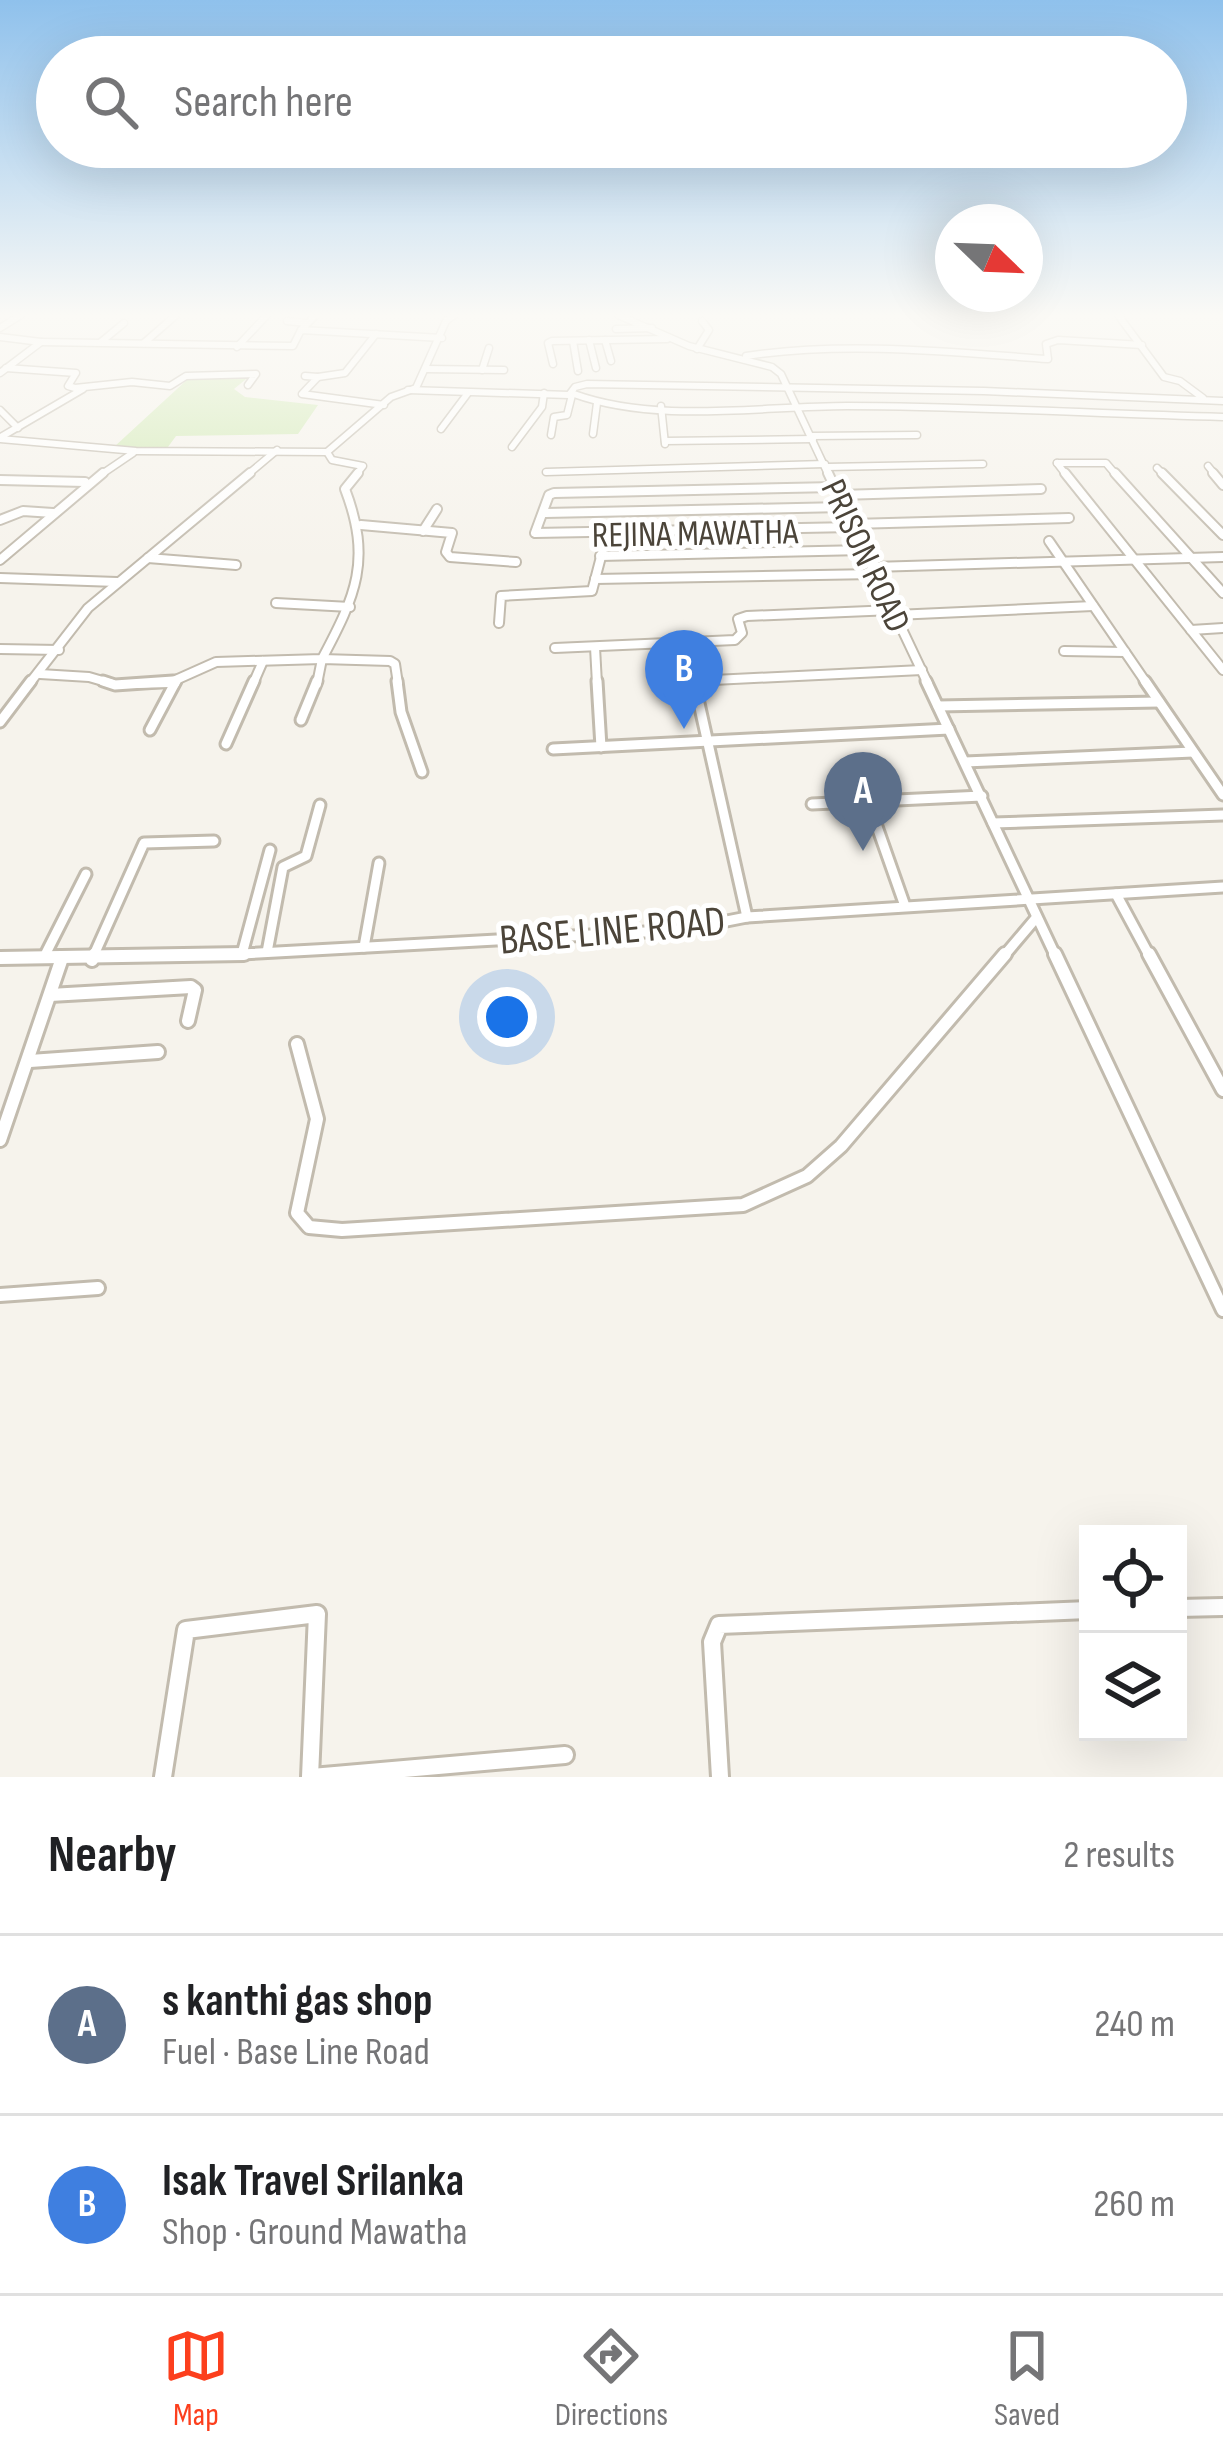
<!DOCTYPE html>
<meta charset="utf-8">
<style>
:root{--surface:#fff;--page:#f2f2f2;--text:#202124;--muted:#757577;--line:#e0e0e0;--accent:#fc3f1d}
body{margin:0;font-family:"Sofia Sans Condensed",sans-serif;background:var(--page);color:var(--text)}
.controls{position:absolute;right:36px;bottom:36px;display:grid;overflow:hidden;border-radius:0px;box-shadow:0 12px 48px #0002}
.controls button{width:108px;height:108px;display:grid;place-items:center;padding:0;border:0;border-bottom:3px solid var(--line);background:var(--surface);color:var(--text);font:60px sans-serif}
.compass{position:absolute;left:935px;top:204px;width:108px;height:108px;border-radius:50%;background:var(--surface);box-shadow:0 12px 48px #0002;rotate:113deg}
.you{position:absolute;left:507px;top:1017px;width:42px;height:42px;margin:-30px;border:9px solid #fff;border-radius:50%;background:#1a73e8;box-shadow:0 0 0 18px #1a73e833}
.badge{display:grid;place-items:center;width:78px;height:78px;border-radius:50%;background:var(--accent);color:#fff;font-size:39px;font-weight:700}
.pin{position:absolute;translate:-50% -99px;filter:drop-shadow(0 3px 6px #0008)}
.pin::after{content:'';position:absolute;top:63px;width:42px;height:36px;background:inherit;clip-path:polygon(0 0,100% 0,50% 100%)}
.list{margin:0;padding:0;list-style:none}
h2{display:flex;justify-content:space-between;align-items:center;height:156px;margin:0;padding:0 48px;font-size:51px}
h2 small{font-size:39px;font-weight:400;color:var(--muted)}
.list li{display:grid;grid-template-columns:78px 1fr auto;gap:36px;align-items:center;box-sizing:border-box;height:180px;padding:0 48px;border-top:3px solid var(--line)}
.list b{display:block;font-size:45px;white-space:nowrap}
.list p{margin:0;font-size:39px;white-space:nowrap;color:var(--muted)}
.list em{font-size:39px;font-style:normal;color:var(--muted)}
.icon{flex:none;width:66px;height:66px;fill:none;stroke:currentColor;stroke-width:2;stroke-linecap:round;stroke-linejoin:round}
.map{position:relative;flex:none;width:1223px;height:1777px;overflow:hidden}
.search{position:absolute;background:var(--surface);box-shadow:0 12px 48px #0002;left:36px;right:36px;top:36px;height:132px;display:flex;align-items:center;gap:30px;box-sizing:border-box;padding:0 42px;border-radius:66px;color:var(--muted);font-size:45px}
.sheet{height:516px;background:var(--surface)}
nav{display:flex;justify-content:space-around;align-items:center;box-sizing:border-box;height:168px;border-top:3px solid var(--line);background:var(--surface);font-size:33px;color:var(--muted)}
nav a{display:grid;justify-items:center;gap:6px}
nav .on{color:var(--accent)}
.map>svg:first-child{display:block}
.green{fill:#d2eab5}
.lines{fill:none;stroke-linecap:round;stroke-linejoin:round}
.minor-far4-casing{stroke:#c2bbae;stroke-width:9}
.minor-far3-casing{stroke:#c2bbae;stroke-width:12}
.minor-far2-casing{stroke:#c2bbae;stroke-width:15}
.minor-far1-casing{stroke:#c2bbae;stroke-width:18}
.minor-casing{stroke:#c2bbae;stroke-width:22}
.minor-far4{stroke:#fff;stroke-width:6}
.minor-far3{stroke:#fff;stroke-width:8}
.minor-far2{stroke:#fff;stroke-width:9}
.minor-far1{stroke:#fff;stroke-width:12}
.minor{stroke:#fff;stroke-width:16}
.labels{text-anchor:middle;stroke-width:10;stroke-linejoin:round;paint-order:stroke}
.far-street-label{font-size:36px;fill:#4b4439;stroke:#fff}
.street-label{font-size:42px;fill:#4b4439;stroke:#fff}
</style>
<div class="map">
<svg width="1223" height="1777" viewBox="0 0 1223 1777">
<rect width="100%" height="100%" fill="#f6f3ec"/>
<path class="green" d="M251 375 234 389 245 397 318 405 298 434 176 436 168 447H114L190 377Z"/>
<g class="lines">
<defs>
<g id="minor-far4">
<path d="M618 315 689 346 772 367 781 374 829 476"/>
<path d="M1118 315 1164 377 1180 381 1203 398"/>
<path d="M287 321 307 323"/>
<path d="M0 328 21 315"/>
<path d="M616 329 652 328"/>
<path d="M301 330 316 315"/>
<path d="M0 337 41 342 0 373"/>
<path d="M589 340 596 368"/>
<path d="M605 340 611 361"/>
<path d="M573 341 578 371"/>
<path d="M41 342 293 346 301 330 442 338"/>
<path d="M101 342 124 323"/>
<path d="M144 343 176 315"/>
<path d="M237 347 267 315"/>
<path d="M697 349 709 330 702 321"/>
<path d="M746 356C845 341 949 352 1048 359L1046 344 1058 340 1142 345"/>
<path d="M553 364 548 343 552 341 667 339"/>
<path d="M6 368 76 373 68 386 75 388 132 382 170 386 186 376 256 374 248 385"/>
<path d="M426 369 504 370"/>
<path d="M482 370 489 348"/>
<path d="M305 376 318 377 302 394 384 405"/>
<path d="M318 377 345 373 376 334"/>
<path d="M408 390 569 395 575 387 587 384 984 391 1223 401"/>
<path d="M574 394C657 424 760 406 847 406 973 406 1098 414 1223 417"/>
<path d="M661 406 665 444"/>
<path d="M0 410 18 428"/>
<path d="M441 429 468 393"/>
<path d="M593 434 597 403"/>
<path d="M551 435 554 417 567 415 572 395"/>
<path d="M811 436 917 435"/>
<path d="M1 437 83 389"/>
<path d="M0 439 136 451 327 452 391 397 416 388 446 321 454 315"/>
<path d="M665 441 813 439"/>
<path d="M512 447 542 407 544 393"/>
<path d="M327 452 332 460 363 466 355 476"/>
<path d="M1057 463 1067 476"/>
<path d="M1057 463H1106L1117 476"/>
<path d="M1208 466 1216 476"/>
<path d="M826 467 983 464"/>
<path d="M1157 468 1165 476"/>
<path d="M546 472 825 464"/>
<path d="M99 476 133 453"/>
<path d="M246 476 277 450"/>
</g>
<g id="minor-far3">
<path d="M828 473 928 684"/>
<path d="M1065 473 1223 670"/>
<path d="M1115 473 1223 593"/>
<path d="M1162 473 1223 535"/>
<path d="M1213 473 1223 485"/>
<path d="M0 480 85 482"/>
<path d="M835 487 554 493 549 495 535 533 853 527"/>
<path d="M839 495 1041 489"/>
<path d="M545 513 844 507"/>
<path d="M0 520 23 511 53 513"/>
<path d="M852 524 1069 518"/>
<path d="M361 525 452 533 446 552 450 557 516 562"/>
<path d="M423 531 437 509"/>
<path d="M1049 541 1147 684"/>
<path d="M600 556 864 550"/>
<path d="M148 558 236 565"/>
<path d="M0 560 103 473"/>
<path d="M872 567 1223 557"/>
<path d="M0 578 117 582"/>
<path d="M595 579 875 574"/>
<path d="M276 603 350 607"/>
<path d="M895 615 1093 606"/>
<path d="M499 623 501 596 592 591 607 534"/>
<path d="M1191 630 1223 628"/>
<path d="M685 643 694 684"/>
<path d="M595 647 597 684"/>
<path d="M555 648 735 640 742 633 738 619 747 616 893 610"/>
<path d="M0 649 59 650"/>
<path d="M1064 651 1125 652"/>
<path d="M40 674 89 677 113 684"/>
<path d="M693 681 922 670"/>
<path d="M29 684 88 608 250 473"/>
<path d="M134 684 169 683 216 662 322 659C356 595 372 560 345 489L358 473"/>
<path d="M175 684 177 680"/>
<path d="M253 684 263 661"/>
<path d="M317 684 322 659 390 661 395 664 398 684"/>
</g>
<g id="minor-far2">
<path d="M103 681 115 685 173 681"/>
<path d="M397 681 401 712 422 772"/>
<path d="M597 681 601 747"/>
<path d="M694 681 747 917"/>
<path d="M926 681 1056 957"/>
<path d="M1145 681 1223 795"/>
<path d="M938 706 1159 702"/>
<path d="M301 720 317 681"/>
<path d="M0 722 31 681"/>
<path d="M150 730 176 681"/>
<path d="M226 744 254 681"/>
<path d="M553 749 949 729"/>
<path d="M965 762 1193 752"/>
<path d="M868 801 905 906"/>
<path d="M812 804 982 796"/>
<path d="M993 823 1223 815"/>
<path d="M1116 894 1150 957"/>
<path d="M364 947 379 863"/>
<path d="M267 952 283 867 306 856 320 805"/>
<path d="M242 954 270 850"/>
<path d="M44 957 86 874"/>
<path d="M66 957 242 954 681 930 747 917 1223 887"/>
<path d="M93 957 144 843 214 841"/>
<path d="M1003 957 1036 918"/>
</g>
<g id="minor-far1">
<path d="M1055 954 1223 1310"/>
<path d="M1149 954 1223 1090"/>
<path d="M0 958 244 954"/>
<path d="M92 960 95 954"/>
<path d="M50 995 191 987 195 990 188 1021"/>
<path d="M297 1044 317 1119 297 1213 309 1227 342 1230 743 1205 807 1176 841 1146 1005 954"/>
<path d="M30 1061 158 1052"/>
<path d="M0 1140 62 958"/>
<path d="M0 1295 98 1288"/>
</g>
<g id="minor">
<path d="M1178 1608 1223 1607"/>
<path d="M163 1777 186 1630 317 1614 310 1777"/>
<path d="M312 1777 565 1755"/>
<path d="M720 1777 712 1642 719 1625 1088 1610"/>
</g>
</defs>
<use href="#minor-far4" class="minor-far4-casing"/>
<use href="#minor-far3" class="minor-far3-casing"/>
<use href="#minor-far2" class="minor-far2-casing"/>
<use href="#minor-far1" class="minor-far1-casing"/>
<use href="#minor" class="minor-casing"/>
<use href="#minor-far4" class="minor-far4"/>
<use href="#minor-far3" class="minor-far3"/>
<use href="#minor-far2" class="minor-far2"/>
<use href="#minor-far1" class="minor-far1"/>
<use href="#minor" class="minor"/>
</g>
<linearGradient id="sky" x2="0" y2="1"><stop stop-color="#8fc1ec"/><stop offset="0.56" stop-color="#fbfaf6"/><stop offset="1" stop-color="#fbfaf6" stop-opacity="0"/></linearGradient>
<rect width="1223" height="563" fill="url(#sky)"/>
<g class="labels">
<g class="far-street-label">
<text transform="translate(695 532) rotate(-1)" y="13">REJINA MAWATHA</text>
<text transform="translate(867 555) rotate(65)" y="13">PRISON ROAD</text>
</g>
<g class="street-label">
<text transform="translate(612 929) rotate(-5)" y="15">BASE LINE ROAD</text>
</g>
</g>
</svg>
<div class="controls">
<button><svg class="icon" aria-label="locate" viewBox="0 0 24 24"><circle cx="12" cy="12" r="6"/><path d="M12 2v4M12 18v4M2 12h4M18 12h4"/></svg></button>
<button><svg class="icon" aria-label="layers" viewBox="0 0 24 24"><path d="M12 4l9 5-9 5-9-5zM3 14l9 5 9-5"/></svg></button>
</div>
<svg class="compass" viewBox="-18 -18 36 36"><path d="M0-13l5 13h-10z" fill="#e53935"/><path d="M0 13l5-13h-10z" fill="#757577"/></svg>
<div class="you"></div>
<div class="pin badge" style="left:863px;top:851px;background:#5c6f8a">A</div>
<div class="pin badge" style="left:684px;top:729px;background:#3f7fe0">B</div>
<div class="search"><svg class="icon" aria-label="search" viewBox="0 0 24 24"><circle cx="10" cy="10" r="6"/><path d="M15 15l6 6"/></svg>Search here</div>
</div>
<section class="sheet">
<h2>Nearby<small>2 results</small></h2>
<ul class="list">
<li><span class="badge" style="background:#5c6f8a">A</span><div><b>s kanthi gas shop</b><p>Fuel · Base Line Road</p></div><em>240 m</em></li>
<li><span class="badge" style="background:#3f7fe0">B</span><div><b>Isak Travel Srilanka</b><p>Shop · Ground Mawatha</p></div><em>260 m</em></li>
</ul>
</section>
<nav>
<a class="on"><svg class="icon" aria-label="map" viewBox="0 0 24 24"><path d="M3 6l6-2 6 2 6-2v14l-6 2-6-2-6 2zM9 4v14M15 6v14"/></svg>Map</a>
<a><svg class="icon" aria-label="directions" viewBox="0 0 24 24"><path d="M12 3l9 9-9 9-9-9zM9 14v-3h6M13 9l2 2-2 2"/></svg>Directions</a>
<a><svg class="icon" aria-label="saved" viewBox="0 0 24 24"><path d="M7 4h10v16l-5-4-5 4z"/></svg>Saved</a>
</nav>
